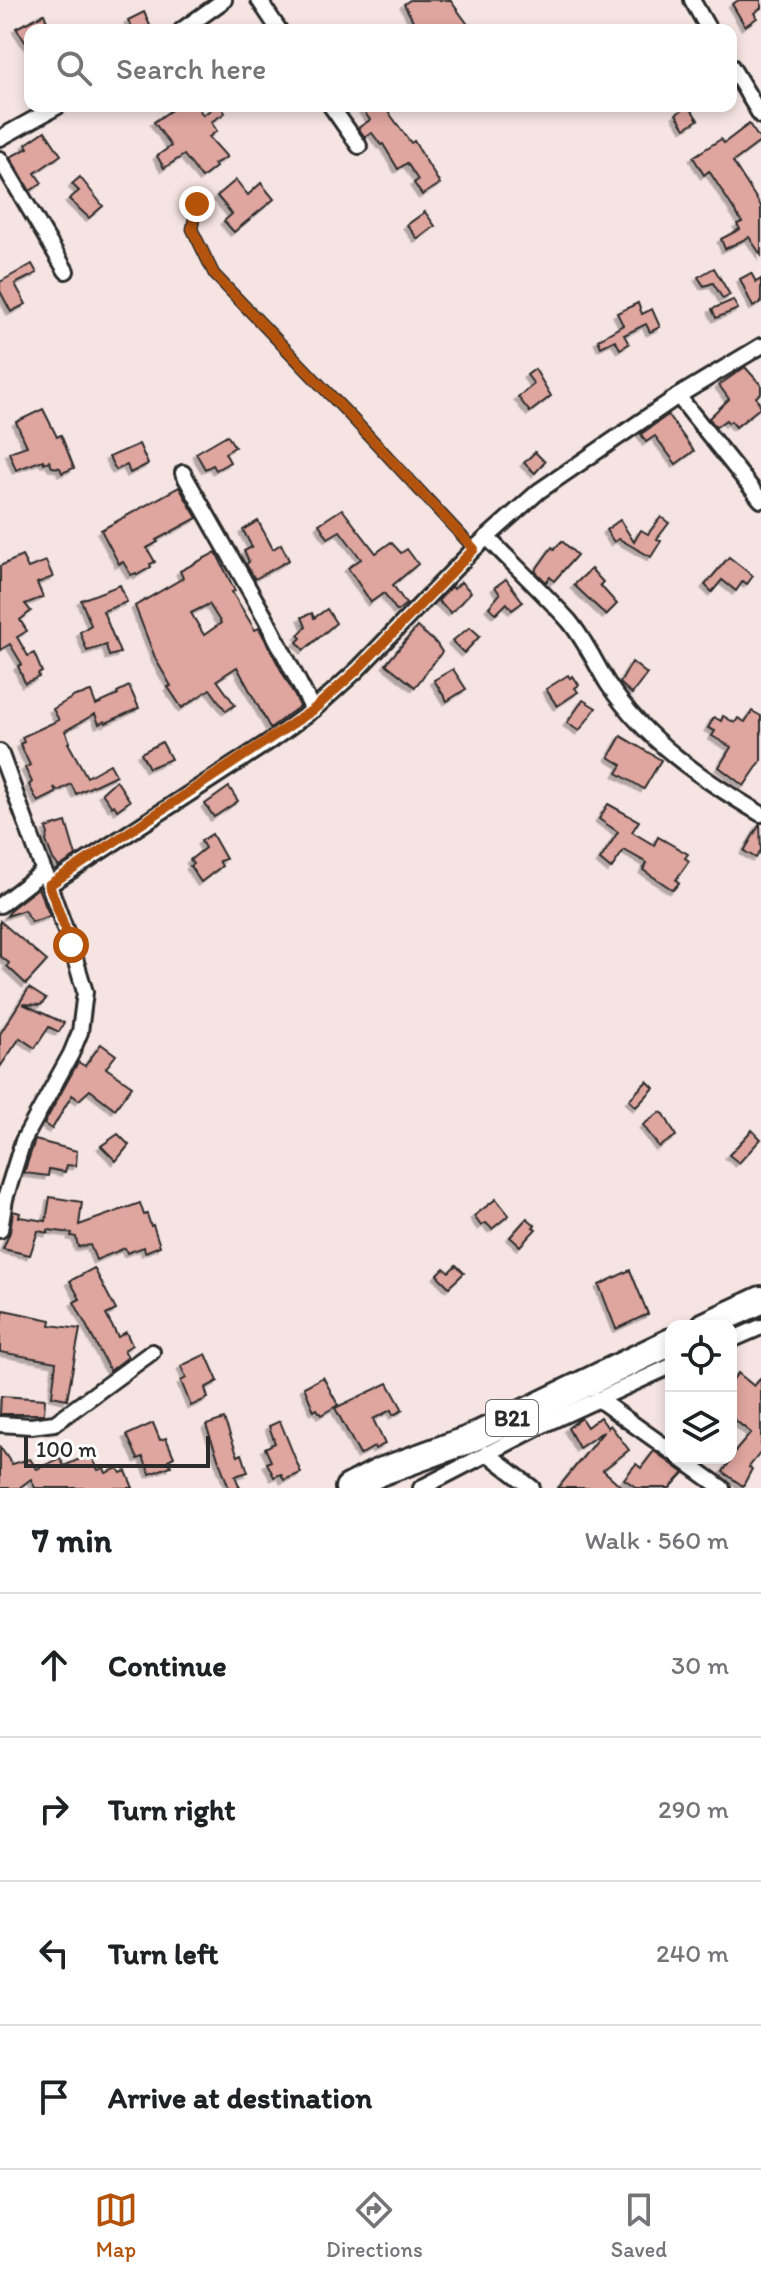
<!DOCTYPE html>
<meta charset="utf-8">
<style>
:root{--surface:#fff;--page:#f6f6f6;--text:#202124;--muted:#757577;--line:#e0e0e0;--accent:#b45309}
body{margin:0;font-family:Itim,sans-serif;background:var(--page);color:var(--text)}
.controls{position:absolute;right:24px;bottom:24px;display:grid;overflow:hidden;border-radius:16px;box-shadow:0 4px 12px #0003}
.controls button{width:72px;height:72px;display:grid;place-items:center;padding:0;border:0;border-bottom:2px solid var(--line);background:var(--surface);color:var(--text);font:40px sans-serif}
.scale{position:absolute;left:24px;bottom:20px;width:186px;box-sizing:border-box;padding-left:8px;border:4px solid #2b2b2b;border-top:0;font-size:22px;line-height:28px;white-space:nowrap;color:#2b2b2b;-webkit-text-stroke:6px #fff;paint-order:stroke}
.stop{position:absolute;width:24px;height:24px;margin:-18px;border:6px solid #b45309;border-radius:50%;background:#fff}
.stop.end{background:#b45309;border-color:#fff;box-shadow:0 2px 8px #0008}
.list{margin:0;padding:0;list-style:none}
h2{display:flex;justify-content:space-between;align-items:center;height:104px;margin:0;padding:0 32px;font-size:34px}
h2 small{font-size:26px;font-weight:400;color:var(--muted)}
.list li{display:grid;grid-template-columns:52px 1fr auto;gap:24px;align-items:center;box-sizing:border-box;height:144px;padding:0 32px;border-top:2px solid var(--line)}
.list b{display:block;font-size:30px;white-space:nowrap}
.list em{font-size:26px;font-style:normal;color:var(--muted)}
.icon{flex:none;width:44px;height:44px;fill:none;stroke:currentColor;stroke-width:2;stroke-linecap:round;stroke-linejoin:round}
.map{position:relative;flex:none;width:761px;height:1488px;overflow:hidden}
.search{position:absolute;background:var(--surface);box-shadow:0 4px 12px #0003;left:24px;right:24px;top:24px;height:88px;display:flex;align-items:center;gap:20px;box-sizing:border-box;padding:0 28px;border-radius:16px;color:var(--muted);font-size:30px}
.sheet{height:680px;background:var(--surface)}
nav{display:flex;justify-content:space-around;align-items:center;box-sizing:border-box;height:112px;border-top:2px solid var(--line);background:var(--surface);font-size:22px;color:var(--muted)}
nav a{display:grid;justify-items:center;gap:4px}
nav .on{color:var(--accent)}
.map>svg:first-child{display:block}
.building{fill:#dfa59f;stroke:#2b2b2b;stroke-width:2;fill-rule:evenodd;filter:url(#shadow)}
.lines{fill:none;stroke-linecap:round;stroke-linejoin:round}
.lane-casing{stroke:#2b2b2b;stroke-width:13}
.street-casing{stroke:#2b2b2b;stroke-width:20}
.highway-casing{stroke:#2b2b2b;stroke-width:32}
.lane{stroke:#fff;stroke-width:7}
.street{stroke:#fff;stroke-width:14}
.highway{stroke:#fff;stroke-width:26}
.route{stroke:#b45309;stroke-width:10}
.labels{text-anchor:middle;stroke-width:6;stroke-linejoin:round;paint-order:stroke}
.shield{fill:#fff;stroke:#6b6b6b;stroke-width:2}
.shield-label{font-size:22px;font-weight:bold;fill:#2b2b2b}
</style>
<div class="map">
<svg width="761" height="1488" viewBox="0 0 761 1488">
<defs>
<filter id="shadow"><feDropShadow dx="-3.5" dy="3.5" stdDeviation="0" flood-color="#0004"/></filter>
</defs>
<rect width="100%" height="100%" fill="#f5e4e2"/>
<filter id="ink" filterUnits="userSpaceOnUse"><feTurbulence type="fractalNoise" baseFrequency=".0125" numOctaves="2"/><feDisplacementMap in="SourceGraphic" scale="16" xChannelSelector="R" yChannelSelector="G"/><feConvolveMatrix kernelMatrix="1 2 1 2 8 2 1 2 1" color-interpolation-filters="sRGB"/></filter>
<g filter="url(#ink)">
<g class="building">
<path d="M410 0H450L472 30H418L404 4Z"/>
<path d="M739 0H761V8L754 13 757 18 745 26 732 4Z"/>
<path d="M144 12 152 30H133L128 20Z"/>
<path d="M44 14 48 24 30 30V49L16 28Z"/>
<path d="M177 106H197L203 115 216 106H221L225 113 211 122 217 131 209 137 227 157 214 164 216 167 202 178 184 155 164 168 157 156 171 146 154 122Z"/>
<path d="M360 106H384L411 143 414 141 440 184 422 195 414 183 418 180 407 163 398 169 383 144 381 145 372 133 365 137 358 128 370 120Z"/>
<path d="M689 106 698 120 685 128 676 114Z"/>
<path d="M749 124 761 141 733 162 761 206V255L749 237 725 249 721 239 740 229 737 224 742 222 709 171 704 175 693 157 721 139 724 143Z"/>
<path d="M45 131 61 155 35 173 42 183 30 191 10 157 28 148 26 144Z"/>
<path d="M80 177 103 206 89 218 69 199 79 191 72 184Z"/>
<path d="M236 180 248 195 261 183 274 199 234 232 224 221 232 214 217 196Z"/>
<path d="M425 212 435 226 418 239 407 225Z"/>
<path d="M32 264 37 273 15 284 26 304 11 312 0 291V282Z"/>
<path d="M714 268 730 295 723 299 713 283 704 286 698 277Z"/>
<path d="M751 273 756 282 761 279V302L753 307 740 279Z"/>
<path d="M733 300 738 309 716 318 712 309Z"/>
<path d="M638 303 642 314 652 309 660 327 650 332 646 324 624 335 629 344 620 349 615 340 601 347 598 340 623 325 617 313Z"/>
<path d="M745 367 761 385V393L756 397 761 407 736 427 731 421 728 423 726 420 716 427 709 418 729 399 719 385Z"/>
<path d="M535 369 551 396 530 412 518 397 534 384 527 375Z"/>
<path d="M43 409 57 437 61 435 74 468 62 473 60 468 52 467 49 461 44 463 43 460 16 470 9 452 27 446 16 422Z"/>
<path d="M668 415 694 451 676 464 655 436 646 442 641 434Z"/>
<path d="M227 435 235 447 225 453 230 462 216 470 213 465 205 469 196 453Z"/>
<path d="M139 444 148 464 130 473 127 465 116 470 109 457Z"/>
<path d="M535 452 545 462 535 473 524 463Z"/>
<path d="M179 487 197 518 156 540 158 542 147 548 155 562 150 564 151 567 137 575 136 573 131 575 123 562 119 564 101 530Z"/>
<path d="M342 509 376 553 391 542 401 553 407 549 418 564 393 585 406 604 397 611 384 593 371 602 348 568 361 559 340 531 328 538 319 524Z"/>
<path d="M661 517 669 523 657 539 661 541 651 557 619 539 614 542 606 530 620 520 634 542 641 530 648 534Z"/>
<path d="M258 521 273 549 281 544 289 560 255 579 246 564 249 562 244 551 252 547 243 530Z"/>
<path d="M562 541 577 555 554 581 550 577 546 582 535 571 552 547 554 549Z"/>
<path d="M216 552 235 591 232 592 255 630 259 628 300 706 270 728 237 667 217 680 235 705 226 711 210 689 182 708 168 687 171 686 156 660 135 606 183 578 180 571ZM209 604 221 623 204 635 191 613Z"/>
<path d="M22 556 28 568 46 561 53 577 37 583 43 597 25 604 31 611 20 620 27 631 17 637 28 656 34 653 42 672 38 674 39 677 25 683 18 666 22 664 10 644 0 650V566Z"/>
<path d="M729 557 753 576 747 584 743 581 736 591 722 580 712 592 705 585Z"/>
<path d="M591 569 603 582 600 585 617 604 606 615 574 585Z"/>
<path d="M506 579 523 602 512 610 507 603 496 614 489 607 500 594 495 587Z"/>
<path d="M461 582 471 592 451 613 438 601 452 586 454 589Z"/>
<path d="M120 585 127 602 103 611 120 653 109 656 106 645 87 651 80 632 91 625 81 600Z"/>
<path d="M327 609 336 623 304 650 297 642 301 638 298 635 306 627 302 617 312 613 314 618Z"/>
<path d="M417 627 436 643 442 652 415 687 386 664Z"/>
<path d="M470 627 480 636 464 653 452 641Z"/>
<path d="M632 662 647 674 632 694 620 683Z"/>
<path d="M453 669 466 689 447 701 434 680Z"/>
<path d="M568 675 570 678 573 676 579 685 575 688 578 692 557 706 546 689Z"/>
<path d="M129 686 139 708 106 723 105 721 99 724 95 714 65 731 70 742 68 743 87 777 110 764 116 775 76 794 71 784 58 791 54 787 56 793 38 802 29 785 32 782 25 768 30 765 20 744 24 742 22 737 59 720 53 709 75 696 91 692 96 705 118 695 117 692Z"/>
<path d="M583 700 596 708 579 731 567 723Z"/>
<path d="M752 711 761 716V761L744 786 719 767 731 747 712 736 715 731 708 728 714 717 721 721 723 716 735 723 738 718 745 722Z"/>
<path d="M621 736 661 760 644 789 617 773 622 765 609 757Z"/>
<path d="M162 742 171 759 149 768 141 753Z"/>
<path d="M116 780 130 801 117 810 114 805 112 807 102 793Z"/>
<path d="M229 787 238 801 214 817 205 804Z"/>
<path d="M608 804 639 821 632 832 654 845 658 837 688 854 685 858 689 861 676 880 679 883 673 890 643 870 647 863 624 850 611 869 600 860 618 832 599 819Z"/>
<path d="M66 822 76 856 59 867 53 859 46 841 48 834 46 828Z"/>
<path d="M760 824 761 850 756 858 744 851Z"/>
<path d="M212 834 226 859 219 861 222 866 201 882 190 866 193 864 190 860 205 848 201 841Z"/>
<path d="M38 888 50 916 32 922 24 910 7 916 12 908Z"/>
<path d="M0 921 47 961 26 984 7 966 9 963 0 956Z"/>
<path d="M29 988 46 999 41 1005 23 1004 64 1023 59 1032 49 1027 35 1048 20 1038 0 1067V1034Z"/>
<path d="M101 1044 116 1055 106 1068 132 1086 115 1109 90 1090 79 1100 72 1095 52 1129 44 1124 78 1062 85 1066Z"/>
<path d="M647 1081 654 1088 636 1107 629 1100Z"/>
<path d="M660 1112 664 1114 676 1136 659 1147 643 1125Z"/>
<path d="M752 1130 761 1139 739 1163 729 1155Z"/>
<path d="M118 1134 129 1145 116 1161 101 1146Z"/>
<path d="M35 1140 77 1151 76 1166 67 1165 65 1172 49 1169 48 1176 24 1173Z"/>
<path d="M50 1197 82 1202 79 1225 140 1203 144 1215 147 1214 151 1226 153 1225 160 1246 145 1252 144 1247 127 1253 125 1248 96 1260 90 1245 78 1247 76 1237 71 1236 72 1233 48 1230V1233L38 1231 30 1255 3 1249 10 1232 13 1211 20 1213 19 1217 46 1221Z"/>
<path d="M496 1199 509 1215 492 1229 486 1223 481 1226 474 1216Z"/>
<path d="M527 1218 535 1225 533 1227 536 1229 520 1246 510 1237Z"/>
<path d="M456 1265 464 1273 449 1287 437 1275 444 1268 449 1272Z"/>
<path d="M94 1268 116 1310 106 1315 118 1337 126 1332 132 1345 124 1350 128 1357 110 1371 74 1302 80 1299 70 1281Z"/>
<path d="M630 1270 648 1314 616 1329 599 1285Z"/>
<path d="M4 1310 51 1320 50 1325 80 1329 67 1399 52 1396 56 1362 0 1352V1328Z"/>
<path d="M206 1354 218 1381 205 1388 208 1398 191 1406 181 1381 186 1378 181 1366Z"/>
<path d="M738 1373 754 1386 761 1378V1452L749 1467 752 1469 743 1486 723 1472 734 1455 733 1454 751 1433 731 1417V1382Z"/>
<path d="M323 1377 338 1405 321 1415 317 1409 314 1411 304 1387Z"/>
<path d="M388 1383 403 1410 393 1415 391 1410 373 1419 385 1444 375 1449 374 1447 360 1455 335 1408Z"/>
<path d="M1 1396 45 1399 44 1414H0Z"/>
<path d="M600 1417 608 1428 610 1425 629 1450 603 1470 623 1488H558L604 1431 579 1448 568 1428 581 1418 587 1427Z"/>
<path d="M224 1419 238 1456 242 1454 248 1472 235 1476 240 1488H229L206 1425Z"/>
<path d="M280 1421 301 1473 284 1480 281 1474 274 1477 267 1463 271 1461 265 1448 275 1443 269 1426Z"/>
<path d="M153 1423 160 1440 166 1438 174 1457 168 1460 171 1466 150 1474 143 1457 138 1459 127 1435Z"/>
<path d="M0 1447 12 1464 30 1459 37 1469 60 1458 64 1466 91 1454 98 1470 104 1468 106 1473 118 1468 121 1473 126 1471 133 1488H35L31 1479 19 1488H0Z"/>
<path d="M654 1451 684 1473 670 1488H637L624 1479 636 1464 641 1468Z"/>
</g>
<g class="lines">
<defs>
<path id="lane" d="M197 204 192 229 214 274 355 421 474 549"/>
<g id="street">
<path d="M259 0 279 30"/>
<path d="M692 0 709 30"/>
<path d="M182 30 224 0"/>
<path d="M731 66 761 116"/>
<path d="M331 106 359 146"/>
<path d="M0 138 58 106"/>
<path d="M0 159 66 271"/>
<path d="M678 396 761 500"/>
<path d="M183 473 266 619 313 710"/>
<path d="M487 537C514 565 543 592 569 621 585 640 595 663 608 684 647 742 702 779 761 814"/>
<path d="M0 752 71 945 85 992 80 1032 71 1054 23 1141 5 1199 0 1230"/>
<path d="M49 885 273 739 313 710 357 670 474 549 539 491 678 396 761 346"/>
<path d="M0 905 44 871"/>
<path d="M731 1340 761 1327"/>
<path d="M598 1399 671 1451"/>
<path d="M0 1424 31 1426 55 1423 152 1352"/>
<path d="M487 1453 532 1488"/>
<path d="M680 1458 722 1488"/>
<path d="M421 1488 545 1424 671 1366"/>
</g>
<g id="highway">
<path d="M705 1326 761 1300"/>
<path d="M349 1488 380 1472 468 1440 671 1342"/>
</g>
</defs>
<use href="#lane" class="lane-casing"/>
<use href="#street" class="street-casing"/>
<use href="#highway" class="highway-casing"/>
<use href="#lane" class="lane"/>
<use href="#street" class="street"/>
<use href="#highway" class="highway"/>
</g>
</g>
<g class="lines" filter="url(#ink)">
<path class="route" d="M71 945 49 885 313 710 357 670 474 549 355 421 214 274 192 229 197 204"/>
</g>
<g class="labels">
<rect class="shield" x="486" y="1400" width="52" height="36" rx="6"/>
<g class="shield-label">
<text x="512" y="1426">B21</text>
</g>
</g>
</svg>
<div class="controls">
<button><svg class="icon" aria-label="locate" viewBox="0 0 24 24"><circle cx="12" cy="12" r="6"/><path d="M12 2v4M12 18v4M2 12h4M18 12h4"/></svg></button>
<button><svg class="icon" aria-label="layers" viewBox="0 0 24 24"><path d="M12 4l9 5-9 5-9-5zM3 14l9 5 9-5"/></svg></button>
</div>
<div class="scale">100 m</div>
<div class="stop" style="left:71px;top:945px"></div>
<div class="stop end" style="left:197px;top:204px"></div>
<div class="search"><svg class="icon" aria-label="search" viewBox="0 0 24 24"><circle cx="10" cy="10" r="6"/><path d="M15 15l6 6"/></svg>Search here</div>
</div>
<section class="sheet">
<h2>7 min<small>Walk · 560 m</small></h2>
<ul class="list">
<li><svg class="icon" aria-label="ahead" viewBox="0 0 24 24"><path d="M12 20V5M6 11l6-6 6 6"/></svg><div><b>Continue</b></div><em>30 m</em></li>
<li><svg class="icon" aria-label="right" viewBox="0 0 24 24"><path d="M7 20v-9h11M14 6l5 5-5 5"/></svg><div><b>Turn right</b></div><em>290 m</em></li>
<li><svg class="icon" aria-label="left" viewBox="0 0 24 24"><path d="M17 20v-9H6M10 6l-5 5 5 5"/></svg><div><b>Turn left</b></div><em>240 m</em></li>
<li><svg class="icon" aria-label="arrive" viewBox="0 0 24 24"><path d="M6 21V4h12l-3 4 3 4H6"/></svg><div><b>Arrive at destination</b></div></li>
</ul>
</section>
<nav>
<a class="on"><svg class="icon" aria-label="map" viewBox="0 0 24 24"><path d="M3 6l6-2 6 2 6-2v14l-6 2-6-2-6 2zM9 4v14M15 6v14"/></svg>Map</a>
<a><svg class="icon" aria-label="directions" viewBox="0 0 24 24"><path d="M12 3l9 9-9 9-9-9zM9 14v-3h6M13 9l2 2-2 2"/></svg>Directions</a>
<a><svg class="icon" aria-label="saved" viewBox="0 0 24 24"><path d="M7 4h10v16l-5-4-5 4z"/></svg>Saved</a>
</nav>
